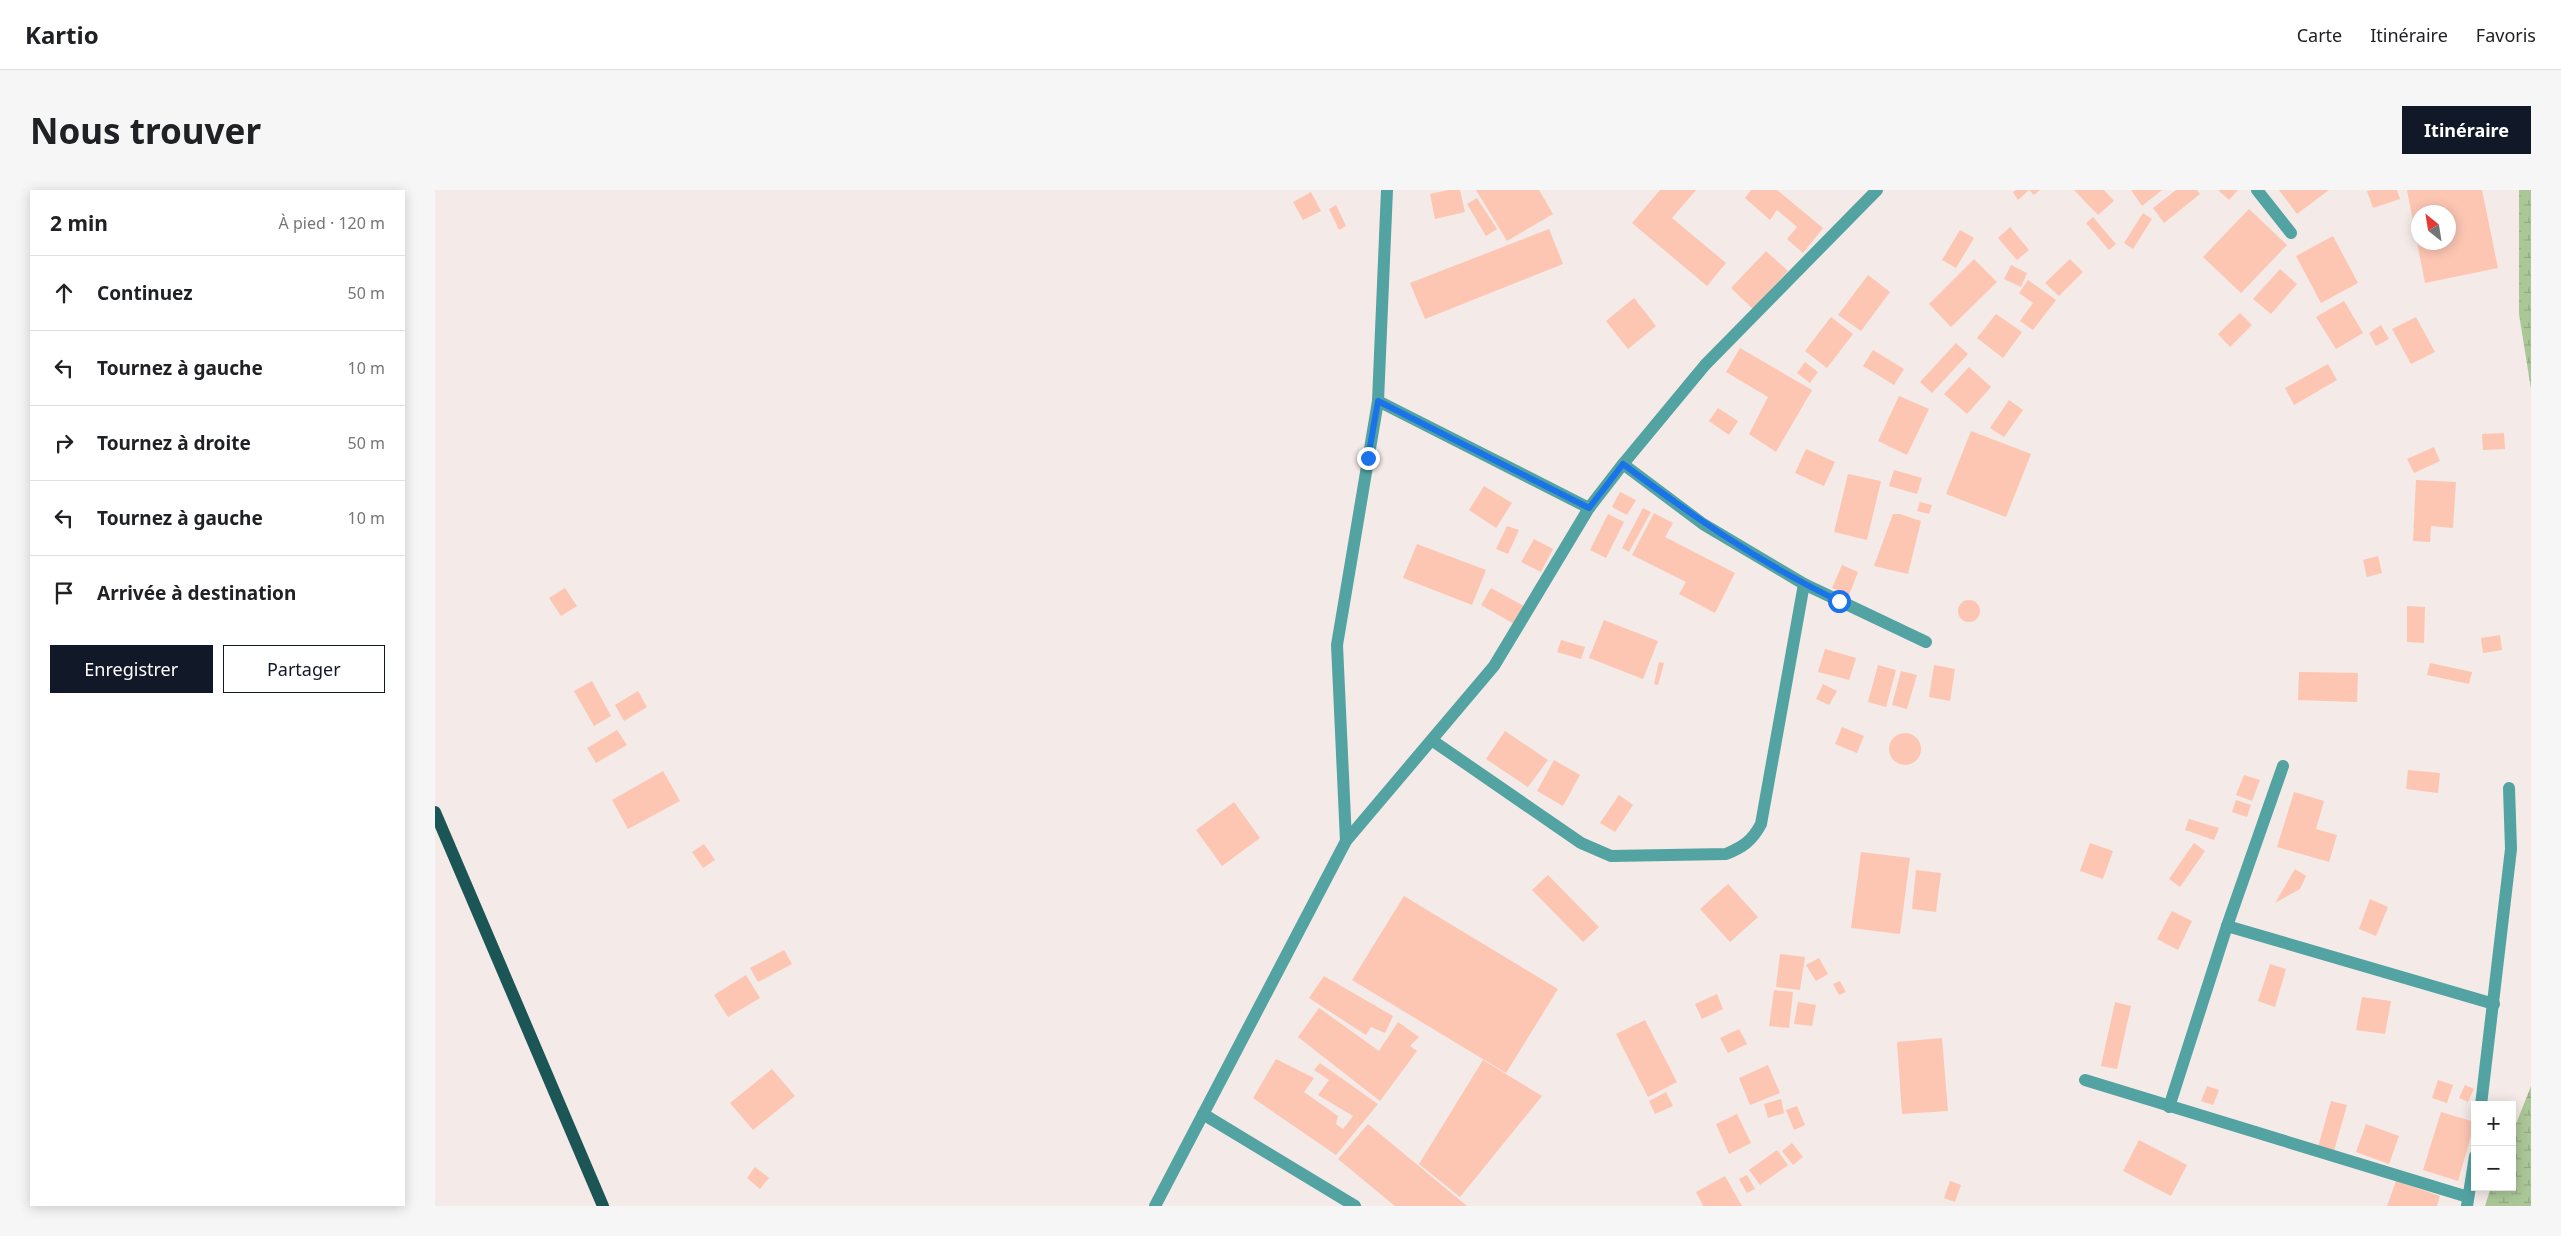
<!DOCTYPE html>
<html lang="fr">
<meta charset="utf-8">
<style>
:root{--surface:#fff;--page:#f6f6f6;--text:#202124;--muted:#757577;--line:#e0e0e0;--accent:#111827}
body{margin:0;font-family:"Noto Sans",sans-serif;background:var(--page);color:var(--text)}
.controls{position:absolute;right:15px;bottom:15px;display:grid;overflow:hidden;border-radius:0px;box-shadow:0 2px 12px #0003}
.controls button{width:45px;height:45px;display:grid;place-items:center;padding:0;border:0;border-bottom:1px solid var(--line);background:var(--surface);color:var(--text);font:25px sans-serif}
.compass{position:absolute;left:1976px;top:15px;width:45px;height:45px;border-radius:50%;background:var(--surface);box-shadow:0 2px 12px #0003;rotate:330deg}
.stop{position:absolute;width:15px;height:15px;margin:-11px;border:4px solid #1a73e8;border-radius:50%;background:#fff}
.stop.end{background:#1a73e8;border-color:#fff;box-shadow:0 1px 5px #0008}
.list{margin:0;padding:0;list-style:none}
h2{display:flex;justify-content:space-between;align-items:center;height:65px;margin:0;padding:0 20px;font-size:21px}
h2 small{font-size:16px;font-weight:400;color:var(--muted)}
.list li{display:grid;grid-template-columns:32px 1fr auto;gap:15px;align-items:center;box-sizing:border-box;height:75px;padding:0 20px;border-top:1px solid var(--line)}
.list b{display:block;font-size:19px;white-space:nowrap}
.list em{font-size:16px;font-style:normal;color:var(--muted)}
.actions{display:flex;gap:10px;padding:15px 20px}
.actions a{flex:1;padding:11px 0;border:1px solid var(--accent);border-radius:0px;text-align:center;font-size:18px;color:var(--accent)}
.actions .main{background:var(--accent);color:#fff}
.icon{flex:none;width:28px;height:28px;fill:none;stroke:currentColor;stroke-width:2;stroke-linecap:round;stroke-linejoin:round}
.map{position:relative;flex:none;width:2096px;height:1016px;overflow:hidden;border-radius:0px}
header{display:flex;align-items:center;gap:30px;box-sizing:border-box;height:70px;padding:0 25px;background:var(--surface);border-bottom:1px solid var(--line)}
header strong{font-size:24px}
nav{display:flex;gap:28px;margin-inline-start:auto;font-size:18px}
.intro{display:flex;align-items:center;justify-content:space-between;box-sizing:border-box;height:120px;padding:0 30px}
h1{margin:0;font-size:35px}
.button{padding:12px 22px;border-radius:0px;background:var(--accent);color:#fff;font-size:18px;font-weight:700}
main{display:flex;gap:30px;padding:0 30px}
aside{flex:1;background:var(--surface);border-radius:0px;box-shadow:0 2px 12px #0003}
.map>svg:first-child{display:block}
.wetland{fill:url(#wetland-marsh)}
.building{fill:#fdc6b3;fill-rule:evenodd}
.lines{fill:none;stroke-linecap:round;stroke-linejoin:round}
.street{stroke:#52a3a2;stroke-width:12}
.primary{stroke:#1b5556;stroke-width:12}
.route{stroke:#1a73e8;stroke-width:6}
</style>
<header>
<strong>Kartio</strong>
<nav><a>Carte</a><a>Itinéraire</a><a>Favoris</a></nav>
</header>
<div class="intro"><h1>Nous trouver</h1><a class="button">Itinéraire</a></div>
<main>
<aside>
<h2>2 min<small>À pied · 120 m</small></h2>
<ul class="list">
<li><svg class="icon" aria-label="ahead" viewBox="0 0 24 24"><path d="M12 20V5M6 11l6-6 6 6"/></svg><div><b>Continuez</b></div><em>50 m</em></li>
<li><svg class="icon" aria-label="left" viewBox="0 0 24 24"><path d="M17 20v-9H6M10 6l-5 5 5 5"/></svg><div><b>Tournez à gauche</b></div><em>10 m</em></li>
<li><svg class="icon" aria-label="right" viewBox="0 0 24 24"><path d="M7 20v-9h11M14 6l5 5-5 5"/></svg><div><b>Tournez à droite</b></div><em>50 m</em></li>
<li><svg class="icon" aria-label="left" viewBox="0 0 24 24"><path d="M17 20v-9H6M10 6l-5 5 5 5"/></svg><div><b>Tournez à gauche</b></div><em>10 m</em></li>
<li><svg class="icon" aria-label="arrive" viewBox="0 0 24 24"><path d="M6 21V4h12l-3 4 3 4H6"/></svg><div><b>Arrivée à destination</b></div></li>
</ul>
<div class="actions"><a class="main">Enregistrer</a><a>Partager</a></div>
</aside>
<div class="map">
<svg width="2096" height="1016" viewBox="0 0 2096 1016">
<defs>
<pattern id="wetland-marsh" width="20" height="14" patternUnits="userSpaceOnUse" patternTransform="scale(1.25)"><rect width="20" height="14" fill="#abc798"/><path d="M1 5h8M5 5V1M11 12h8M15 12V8" fill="none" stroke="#93ab83"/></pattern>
</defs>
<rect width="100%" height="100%" fill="#f4eae7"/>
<g class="wetland">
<path d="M2084 0H2096V199L2084 124Z"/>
<path d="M2096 896V1016H2050L2056 997H2077V944Z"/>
</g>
<g class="building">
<path d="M1013 0H1025L1030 22 1000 29 995 4Z"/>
<path d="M1041 0H1104L1118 24 1072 51Z"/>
<path d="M1225 0H1261L1237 28 1291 73 1272 96 1197 33Z"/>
<path d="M1316 0H1342L1388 38 1368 63 1352 49 1362 37 1342 20 1335 30 1310 8Z"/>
<path d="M1581 0H1605L1599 5 1594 0 1583 10 1578 2Z"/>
<path d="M1639 0H1669L1679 11 1663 25Z"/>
<path d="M1696 0H1727L1707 16Z"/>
<path d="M1741 0H1762L1765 4 1729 33 1718 18Z"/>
<path d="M1783 0H1803L1794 10Z"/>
<path d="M1844 0H1894L1862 24Z"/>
<path d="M1937 0H1962L1965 9 1938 18 1932 1Z"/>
<path d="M1972 0H2047L2063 78 1990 93ZM1984 22H2014V52H1984Z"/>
<path d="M876 2 886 21 868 30 858 12Z"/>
<path d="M1042 8 1062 39 1051 46 1032 14Z"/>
<path d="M901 15 911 36 904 40 894 19Z"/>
<path d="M1814 19 1852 55 1806 103 1768 67Z"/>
<path d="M1708 23 1717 29 1698 59 1689 53Z"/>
<path d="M1658 27 1681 54 1674 60 1651 33Z"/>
<path d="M1575 37 1594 60 1582 70 1563 48Z"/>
<path d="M1114 39 1128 74 990 129 975 93Z"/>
<path d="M1525 40 1539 48 1521 78 1507 70Z"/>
<path d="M1898 46 1923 93 1886 113 1861 66Z"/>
<path d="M1331 61 1353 81 1318 119 1296 98Z"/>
<path d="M1539 69 1562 92 1516 137 1494 114Z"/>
<path d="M1635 69 1648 82 1624 106 1610 93Z"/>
<path d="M1576 75 1592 83 1586 97 1569 89Z"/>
<path d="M1845 79 1862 94 1836 124 1818 109Z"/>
<path d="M1433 85 1455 102 1426 141 1403 125Z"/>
<path d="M1593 90 1621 110 1598 140 1585 131 1598 113 1584 103Z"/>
<path d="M1199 108 1221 136 1193 159 1171 131Z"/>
<path d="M1909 111 1928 143 1901 159 1881 127Z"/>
<path d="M1805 123 1817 135 1795 157 1783 144Z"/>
<path d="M1561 124 1587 142 1568 168 1542 148Z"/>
<path d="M1396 127 1418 144 1392 178 1370 161Z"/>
<path d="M1981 127 2000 162 1976 174 1957 139Z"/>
<path d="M1946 135 1954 149 1941 156 1934 143Z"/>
<path d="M1521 153 1533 164 1497 203 1485 192Z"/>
<path d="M1305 158 1377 200 1341 262 1314 244 1333 207 1291 182Z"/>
<path d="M1438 160 1469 179 1459 195 1428 176Z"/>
<path d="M1370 172 1383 182 1375 193 1362 183Z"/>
<path d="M1893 174 1902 190 1859 215 1850 198Z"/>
<path d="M1534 177 1556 197 1532 224 1509 204Z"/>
<path d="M1464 206 1494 219 1472 265 1443 251Z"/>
<path d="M1574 210 1588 220 1569 247 1555 238Z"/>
<path d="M1283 218 1303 231 1294 245 1274 231Z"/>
<path d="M1536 241 1596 264 1571 327 1511 304Z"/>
<path d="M2069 243 2070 259 2048 260 2047 244Z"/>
<path d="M1999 257 2005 271 1979 283 1972 269Z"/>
<path d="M1371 259 1400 272 1389 296 1360 283Z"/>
<path d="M1459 280 1487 288 1482 304 1454 296Z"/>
<path d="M1413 284 1446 291 1432 350 1399 342Z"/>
<path d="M1981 290 2021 292 2018 338 1996 336 1995 352 1978 351Z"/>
<path d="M1049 296 1077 313 1061 338 1034 320Z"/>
<path d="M1185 302 1201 310 1192 325 1177 317Z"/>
<path d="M1485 312 1497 315 1494 324 1482 321Z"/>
<path d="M1208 318 1216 322 1194 362 1187 358Z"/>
<path d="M1219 323 1238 333 1230 347 1300 383 1280 423 1244 404 1251 392 1197 365Z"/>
<path d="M1173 324 1189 332 1171 368 1155 360Z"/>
<path d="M1458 324H1465L1486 331 1473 384 1439 376Z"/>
<path d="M1072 336 1084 340 1073 364 1061 359Z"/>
<path d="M1099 349 1118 359 1106 382 1086 372Z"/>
<path d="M982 354 1051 380 1037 415 968 388Z"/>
<path d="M1943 366 1947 383 1932 387 1928 370Z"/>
<path d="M1407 375 1423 382 1414 405 1397 398Z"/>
<path d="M130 398 142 416 126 426 114 408Z"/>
<path d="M1056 398 1089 416 1079 434 1046 415Z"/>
<circle cx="1534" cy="421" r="11"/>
<path d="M1972 416 1990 417 1989 453 1972 452Z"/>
<path d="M1169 430 1223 451 1208 489 1154 468Z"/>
<path d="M2065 445 2067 460 2048 463 2046 448Z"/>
<path d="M1126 450 1150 457 1146 469 1122 462Z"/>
<path d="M1390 459 1421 468 1414 490 1383 482Z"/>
<path d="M1224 472 1229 473 1223 495 1219 494Z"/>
<path d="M1995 473 2037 482 2034 494 1992 485Z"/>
<path d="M1443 475 1461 480 1451 517 1433 512Z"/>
<path d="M1499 475 1520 479 1515 511 1494 507Z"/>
<path d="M1466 481 1482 485 1472 519 1457 515Z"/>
<path d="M1864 482 1923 483 1922 512 1863 510Z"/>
<path d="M157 491 176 526 159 536 139 501Z"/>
<path d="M1388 494 1402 501 1394 515 1381 509Z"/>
<path d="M203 501 212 517 189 531 180 515Z"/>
<path d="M1407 537 1429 546 1422 563 1400 554Z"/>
<path d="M182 540 192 555 161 573 152 558Z"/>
<path d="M1070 541 1113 570 1093 597 1051 569Z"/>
<circle cx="1470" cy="559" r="16"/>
<path d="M1119 570 1145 585 1128 616 1102 601Z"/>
<path d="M1973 580 2005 583 2003 603 1971 599Z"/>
<path d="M228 581 245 611 193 639 177 610Z"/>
<path d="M1809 585 1825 590 1817 611 1801 605Z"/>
<path d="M1859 602 1889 611 1881 639 1902 645 1894 672 1842 657Z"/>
<path d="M1184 605 1198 615 1180 642 1165 633Z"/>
<path d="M1801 610 1816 615 1812 627 1797 622Z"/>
<path d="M799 612 825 648 787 676 761 640Z"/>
<path d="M1754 629 1784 638 1779 650 1750 640Z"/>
<path d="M1655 653 1678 661 1668 689 1645 681Z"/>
<path d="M1759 653 1770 661 1745 697 1734 689Z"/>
<path d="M269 654 280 670 268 678 257 662Z"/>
<path d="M1426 662 1475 668 1465 744 1416 738Z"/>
<path d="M1860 679 1871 686 1865 699 1840 713Z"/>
<path d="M1481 680 1506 683 1501 722 1477 719Z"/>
<path d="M1113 685 1164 737 1148 752 1097 700Z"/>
<path d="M1293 694 1323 727 1295 752 1265 719Z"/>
<path d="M969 706 1123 799 1071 883 917 790Z"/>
<path d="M1935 709 1953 717 1941 746 1924 739Z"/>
<path d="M1737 721 1757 731 1743 760 1722 749Z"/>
<path d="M349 760 357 774 323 792 315 778Z"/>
<path d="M1345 764 1370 767 1365 800 1341 797Z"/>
<path d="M1384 768 1393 784 1381 791 1371 775Z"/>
<path d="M1835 774 1851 779 1840 817 1823 811Z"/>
<path d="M311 785 325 808 293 827 279 805Z"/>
<path d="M889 786 958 826 950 843 936 837 931 845 874 808Z"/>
<path d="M1405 791 1411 802 1404 805 1398 794Z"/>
<path d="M1339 800 1358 802 1354 838 1334 836Z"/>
<path d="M1282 804 1288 819 1267 829 1260 814Z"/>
<path d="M1927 807 1956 811 1950 844 1921 840Z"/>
<path d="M1363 812 1381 815 1377 836 1359 834Z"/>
<path d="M1680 812 1696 816 1682 879 1666 876Z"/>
<path d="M884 818 944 861 963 832 984 847 975 856 982 861 945 911 863 847Z"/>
<path d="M1210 830 1242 892 1213 907 1181 844Z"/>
<path d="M1304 839 1312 854 1293 863 1285 848Z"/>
<path d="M1507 848 1513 921 1467 924 1462 852Z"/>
<path d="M841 869 879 888 869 902 903 926 901 934 908 939 918 926 883 905 894 890 879 880 885 873 943 914 901 965 818 908Z"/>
<path d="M1048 870 1107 906 1025 1007 984 974Z"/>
<path d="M1333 875 1345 903 1315 915 1304 888Z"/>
<path d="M337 879 360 906 318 940 295 913Z"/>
<path d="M2003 890 2018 895 2012 913 1997 908Z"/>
<path d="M2030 895 2039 899 2033 912 2024 908Z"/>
<path d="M1772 896 1784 900 1778 915 1766 911Z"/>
<path d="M1231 902 1238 916 1220 924 1214 911Z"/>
<path d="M1346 909 1349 923 1333 928 1329 914Z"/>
<path d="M1896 911 1912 915 1899 961 1883 957Z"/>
<path d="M1362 916 1370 935 1359 940 1351 920Z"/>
<path d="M2006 922 2040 932 2023 991 1988 980Z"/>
<path d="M1302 924 1316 953 1294 964 1281 934Z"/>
<path d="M933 934 1032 1016H960L903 969Z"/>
<path d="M1931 934 1964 946 1954 974 1921 962Z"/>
<path d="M1704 950 1752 975 1736 1006 1688 981Z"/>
<path d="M1357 953 1368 967 1358 975 1347 961Z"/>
<path d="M1342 960 1353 975 1325 995 1314 980Z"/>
<path d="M320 977 334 988 325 999 312 988Z"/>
<path d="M1312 985 1320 999 1312 1003 1304 989Z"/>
<path d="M1290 986 1307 1016H1268L1261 1002Z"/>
<path d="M1515 991 1526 995 1520 1012 1509 1008Z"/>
<path d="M1961 991 2005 1006 2002 1016H1952Z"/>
</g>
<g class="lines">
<g class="street">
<path d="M1822 0 1856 43"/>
<path d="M943 211 1154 318"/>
<path d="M1188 274 1268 334 1369 394 1491 452"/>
<path d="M998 551 1146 653 1176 666 1291 664C1308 657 1317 651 1326 634L1369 394"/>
<path d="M911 651 902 455 943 211 952 0"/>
<path d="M1792 736 2059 814"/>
<path d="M1650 890 2033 1007"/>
<path d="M2046 915 2076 659 2074 598"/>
<path d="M1734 917 1792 736 1848 576"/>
<path d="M768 924 920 1016"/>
<path d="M720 1016 911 651 1059 476 1154 318 1188 274 1270 175 1442 0"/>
<path d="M2032 1016 2040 966"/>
</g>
<path class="primary" d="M0 622 168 1016"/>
</g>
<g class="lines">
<path class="route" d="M933 268 943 211 1154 318 1188 274C1256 325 1326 374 1404 411"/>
</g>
</svg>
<div class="controls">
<button>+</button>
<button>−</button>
</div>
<svg class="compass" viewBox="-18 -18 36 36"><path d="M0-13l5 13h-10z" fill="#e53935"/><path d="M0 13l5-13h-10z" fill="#757577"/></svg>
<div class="stop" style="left:1404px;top:411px"></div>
<div class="stop end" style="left:933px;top:268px"></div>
</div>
</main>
